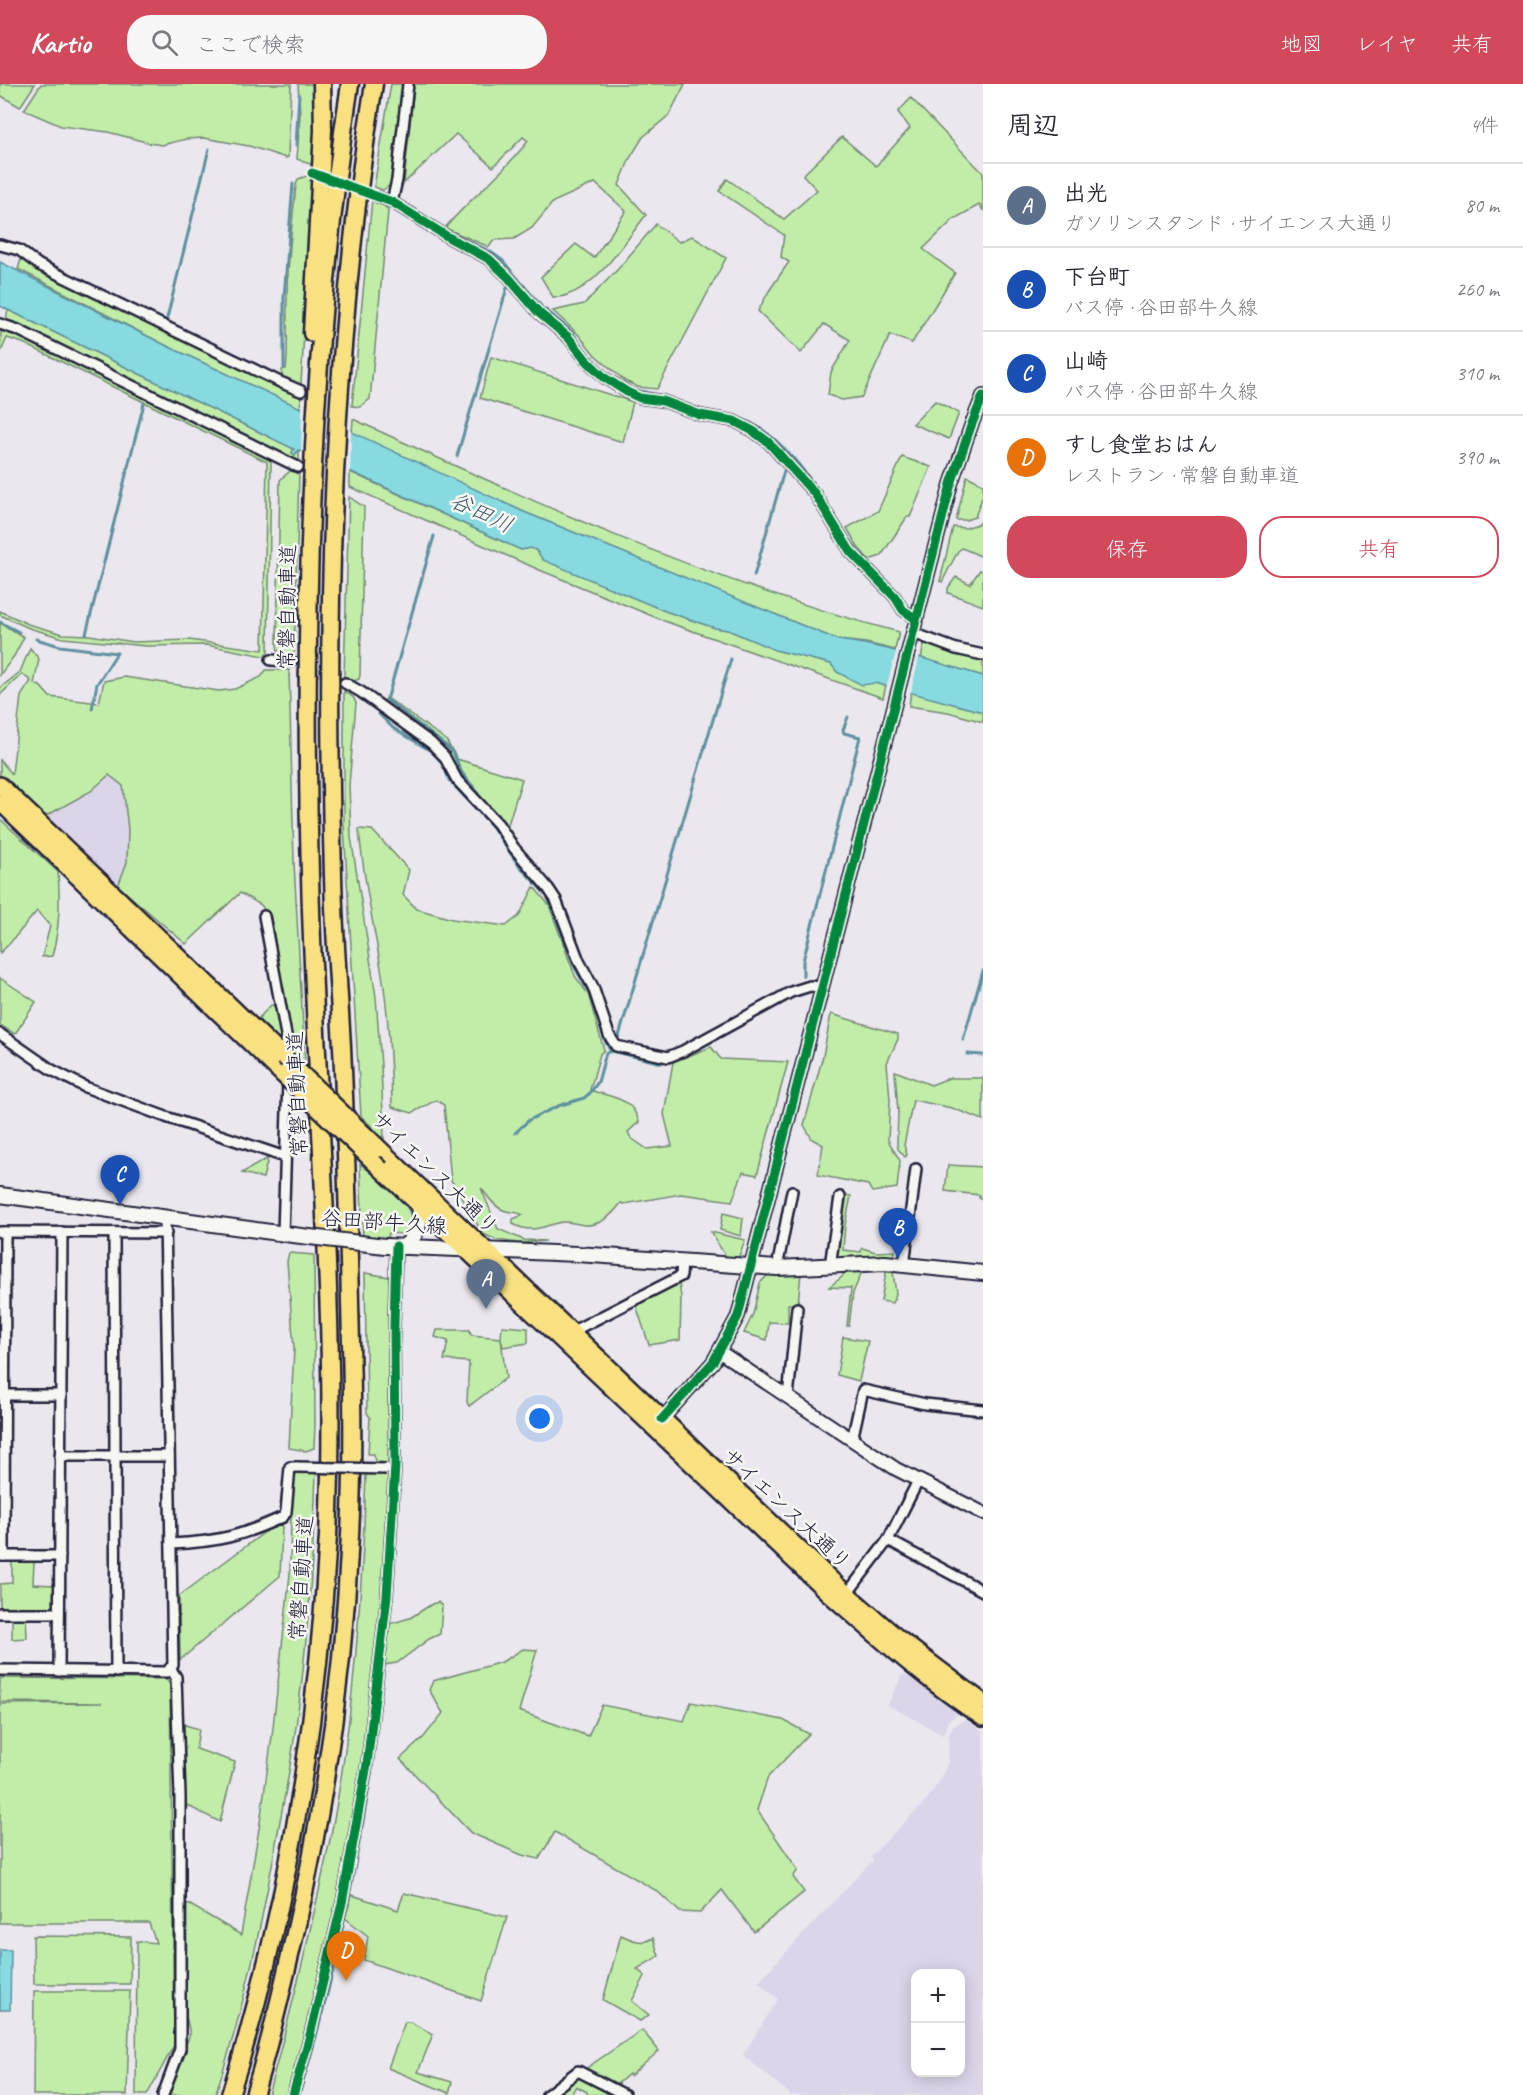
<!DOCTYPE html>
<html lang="ja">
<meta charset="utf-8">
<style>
:root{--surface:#fff;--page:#f7f7f7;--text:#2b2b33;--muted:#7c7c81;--line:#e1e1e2;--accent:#d1495b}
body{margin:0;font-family:Caveat,"Klee One",sans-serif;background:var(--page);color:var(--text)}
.controls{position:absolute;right:18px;bottom:18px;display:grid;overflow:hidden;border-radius:12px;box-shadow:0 3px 15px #0003}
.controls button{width:54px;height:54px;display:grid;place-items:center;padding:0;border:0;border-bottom:2px solid var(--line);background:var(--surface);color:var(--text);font:30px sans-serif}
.you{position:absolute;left:540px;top:1335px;width:21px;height:21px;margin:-15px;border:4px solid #fff;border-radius:50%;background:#1a73e8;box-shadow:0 0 0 9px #1a73e833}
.badge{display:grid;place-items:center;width:39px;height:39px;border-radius:50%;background:var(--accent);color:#fff;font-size:20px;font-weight:700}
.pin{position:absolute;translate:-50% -50px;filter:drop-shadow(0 2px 3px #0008)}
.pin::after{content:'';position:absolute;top:32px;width:21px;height:18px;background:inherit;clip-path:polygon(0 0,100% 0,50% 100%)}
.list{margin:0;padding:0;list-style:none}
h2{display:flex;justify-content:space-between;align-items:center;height:78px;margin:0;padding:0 24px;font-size:26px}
h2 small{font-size:20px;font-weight:400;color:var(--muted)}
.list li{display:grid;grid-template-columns:39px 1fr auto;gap:18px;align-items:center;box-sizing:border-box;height:84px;padding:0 24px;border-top:2px solid var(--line)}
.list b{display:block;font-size:22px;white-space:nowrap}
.list p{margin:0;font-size:20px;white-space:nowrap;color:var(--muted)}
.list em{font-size:20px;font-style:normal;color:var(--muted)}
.actions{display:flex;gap:12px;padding:18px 24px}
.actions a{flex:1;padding:14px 0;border:2px solid var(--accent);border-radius:24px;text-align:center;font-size:21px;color:var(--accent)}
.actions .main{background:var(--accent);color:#fff}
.icon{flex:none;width:33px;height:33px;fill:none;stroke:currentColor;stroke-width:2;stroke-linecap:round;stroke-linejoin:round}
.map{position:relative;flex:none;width:983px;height:2011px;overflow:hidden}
header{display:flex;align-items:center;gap:36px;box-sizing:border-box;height:84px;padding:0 30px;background:var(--accent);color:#fff}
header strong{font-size:28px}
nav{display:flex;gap:33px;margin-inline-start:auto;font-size:21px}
.search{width:420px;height:54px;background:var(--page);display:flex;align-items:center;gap:15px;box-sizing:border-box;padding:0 21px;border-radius:24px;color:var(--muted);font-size:22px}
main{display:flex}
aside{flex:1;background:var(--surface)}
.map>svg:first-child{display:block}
.built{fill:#dbd5e9;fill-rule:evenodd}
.green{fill:#c2eda9;stroke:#728872;stroke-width:1.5}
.water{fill:#88dae1;stroke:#5f909f;stroke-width:1.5}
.pier{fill:#eae7ee}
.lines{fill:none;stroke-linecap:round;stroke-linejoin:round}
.stream{stroke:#5f909f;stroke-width:3}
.minor-tunnel{stroke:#c2c0ca;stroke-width:9;stroke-dasharray:9 4.5;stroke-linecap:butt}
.minor-casing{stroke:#22223b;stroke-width:14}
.tertiary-casing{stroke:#22223b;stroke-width:16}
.secondary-casing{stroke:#22223b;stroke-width:18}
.primary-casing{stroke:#22223b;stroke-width:20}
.motorway-casing{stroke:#22223b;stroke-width:21}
.minor{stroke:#f6f6f2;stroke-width:9}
.tertiary{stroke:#f6f6f2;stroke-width:12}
.secondary{stroke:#f6f6f2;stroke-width:14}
.primary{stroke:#f9e181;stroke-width:15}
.motorway{stroke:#f9e181;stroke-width:16}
.minor-bridge-casing{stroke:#22223b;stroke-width:14;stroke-linecap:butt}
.secondary-bridge-casing{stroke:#22223b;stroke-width:18;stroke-linecap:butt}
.primary-bridge-casing{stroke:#22223b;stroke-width:20;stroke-linecap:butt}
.minor-bridge{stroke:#f6f6f2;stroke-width:9}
.secondary-bridge{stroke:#f6f6f2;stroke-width:14}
.primary-bridge{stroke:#f9e181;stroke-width:15}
.cycleway-casing{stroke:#f6f6f2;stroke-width:13}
.cycleway{stroke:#00873e;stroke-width:9}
.labels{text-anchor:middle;stroke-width:5;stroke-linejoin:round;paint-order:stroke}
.street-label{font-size:21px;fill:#22223b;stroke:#f6f6f2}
.water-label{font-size:22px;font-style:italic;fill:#41596d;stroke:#f6f6f2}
</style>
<header>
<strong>Kartio</strong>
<div class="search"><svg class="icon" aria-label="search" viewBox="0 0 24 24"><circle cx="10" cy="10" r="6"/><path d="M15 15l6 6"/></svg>ここで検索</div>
<nav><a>地図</a><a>レイヤ</a><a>共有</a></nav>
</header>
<main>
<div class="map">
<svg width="983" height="2011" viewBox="0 0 983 2011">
<rect width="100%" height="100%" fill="#eae7ee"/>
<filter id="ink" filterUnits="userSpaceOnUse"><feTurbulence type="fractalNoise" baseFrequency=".0167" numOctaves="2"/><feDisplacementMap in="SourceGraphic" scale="12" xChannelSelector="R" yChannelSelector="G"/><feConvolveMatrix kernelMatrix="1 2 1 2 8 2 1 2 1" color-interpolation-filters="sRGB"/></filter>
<g filter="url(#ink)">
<g class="built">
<path d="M109 691 123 703 128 746 127 778 118 802 46 732 91 707Z"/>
<path d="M902 1591 909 1592 960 1629 948 1637 943 1651 888 1621Z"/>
<path d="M965 1635 983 1648V2011H791L743 1971 778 1915 758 1898 873 1776 870 1773 924 1719 939 1698 948 1679 949 1650 954 1642ZM916 1890H960V1988H916Z"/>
</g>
<g class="green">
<path d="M0 0H35L20 23 0 11Z"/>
<path d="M41 0H291L288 73 286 74 249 62 204 54 186 55 162 61 150 59 108 48 61 42 24 26Z"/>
<path d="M298 0H315V82L297 75 300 30Z"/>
<path d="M391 0H406L395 93 390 101 383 106 374 103Z"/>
<path d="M414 0H685L669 31 643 53 630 74 619 101 646 131C626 156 599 201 567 211 563 213 557 213 553 213L541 193 576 160 594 174 626 127 595 99 553 118 532 144 514 155 494 156 489 163 445 144C471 113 504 89 528 57L523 53 493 83 456 50 404 99Z"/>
<path d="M911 14 983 89V126L979 121 954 135 923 165 955 189 912 259 890 251 862 313 842 316 828 311 831 288 850 256 824 240 801 269 758 227 769 207 789 178 781 173 784 151 719 107 727 95 784 135 817 106 803 91 842 53 876 82 910 44 898 28Z"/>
<path d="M307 92 313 94 301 300C290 301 281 299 282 286L286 285C289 261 286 236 287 212 288 174 292 138 296 101L298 95Z"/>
<path d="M372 116 385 122 388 127 370 315 360 323 352 322Z"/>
<path d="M656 140 679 158 692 152 726 174 657 305 638 303 625 297 595 271 578 250 553 227 584 220 618 185Z"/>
<path d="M22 172 29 180 48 190 239 284 301 311 300 324 165 261 18 185Z"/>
<path d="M8 226 294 365 292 369 295 371 298 366 299 367V379L5 240Z"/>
<path d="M6 246 271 375 268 568 264 572 206 561 146 562 63 554 29 544 0 531V527L28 540 63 550 89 551 134 558 189 556 263 566 267 378 23 259 7 254 0 270 1 247Z"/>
<path d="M491 273 633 318 623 358 480 314Z"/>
<path d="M935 317 959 329 949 355 913 340Z"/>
<path d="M353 335C530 417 710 499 899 548L895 566 866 559 838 556 524 428 352 349Z"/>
<path d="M902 373 931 383 910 433H907L881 472 869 476 858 463 847 444 878 427Z"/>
<path d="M290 387 299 388 294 575 278 568 277 560 280 396Z"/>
<path d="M350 388 521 466 531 464 536 466 544 476 665 527 715 544 728 546 775 566 831 580 837 588 862 600 874 599 886 602 883 614 667 538 542 487 350 403Z"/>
<path d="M967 392 983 400V411L975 433 966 436H956Z"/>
<path d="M349 413 364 423 360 591 359 595 352 598 344 593Z"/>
<path d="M983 438V473L962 464 958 467 942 498 940 497 953 443 966 444Z"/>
<path d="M980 486 983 487V522L948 509V504L956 493 970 500Z"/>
<path d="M0 539 24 553 14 572 0 591Z"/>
<path d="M925 556 983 575V592L921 574Z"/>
<path d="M30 564 39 575 34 600 40 602 50 613 99 619 104 597 124 593 219 607 235 605 261 593 266 586H289L294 779 305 980 290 968 287 928 271 834 261 821 240 809 186 860 118 802 127 778 128 746 123 702 109 691 91 707 46 732 0 691V676L12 690 21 612 31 597 22 590 0 611V604L20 588Z"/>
<path d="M344 607 353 613 356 619 349 701 351 753 376 913 381 982 384 1055 361 1032 344 743Z"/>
<path d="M911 608 983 628V638L948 628 909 622Z"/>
<path d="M386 613 446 656 457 675 522 695 507 744 470 704 442 665 384 620Z"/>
<path d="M0 735 58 788C60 817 60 843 52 872L42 873 50 842 37 827 10 859 0 869Z"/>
<path d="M359 745 372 746 409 786 403 811 417 825 452 835 506 842 519 832 534 803 549 821 575 892 588 910 604 966 600 970 590 1006C613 1014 632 1013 639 1038L628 1048 631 1054 647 1065 672 1062 664 1030 673 978 711 963 721 975 788 978 757 1091 743 1088 732 1117 681 1110 624 1120 621 1119C613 1130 602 1141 587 1141 579 1141 571 1137 563 1138 543 1141 533 1151 513 1140V1135L523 1131C516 1127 510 1129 503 1126 493 1122 488 1112 481 1104L498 1145 524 1156 546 1157 518 1159 497 1156 483 1150 451 1096 444 1021 436 1016 412 1029 392 1023C391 979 389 934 382 890 374 842 363 794 359 745Z"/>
<path d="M0 894 36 918 15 950 0 941Z"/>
<path d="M271 921 276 922 281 958 258 935Z"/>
<path d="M831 930 898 950V955L887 979 890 1016 888 1056 900 1077 897 1104 872 1108 868 1101 818 1091 823 1061 812 1055 804 1041 823 972Z"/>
<path d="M895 987 931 1001 949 994H983V1036L952 1024 913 1016 904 1061 907 1071 905 1073 898 1065 897 1059 898 1028Z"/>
<path d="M268 1074 263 1094 242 1089Z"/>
<path d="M360 1080C378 1094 412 1116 412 1140L403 1150 389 1149 387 1155 363 1153Z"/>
<path d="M948 1081 983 1083V1114H979V1111L945 1107Z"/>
<path d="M846 1111 851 1112 845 1141 843 1166 861 1168 862 1164 876 1168 895 1167 893 1175 835 1178 842 1119Z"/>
<path d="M723 1129 743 1134 741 1152 720 1146Z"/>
<path d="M711 1148 745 1156 738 1175H727Z"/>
<path d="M289 1169 314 1171 315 1341 314 1364 306 1367 289 1364 294 1264 287 1177Z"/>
<path d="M857 1186 861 1190 853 1209 849 1242H847L851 1204 829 1203 842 1193 845 1187Z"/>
<path d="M771 1188 801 1189 798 1220H788V1239L769 1238 767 1256 744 1249 753 1230 760 1199Z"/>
<path d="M886 1188H893L896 1210 892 1219 881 1217Z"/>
<path d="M365 1189 389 1193 388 1379 375 1378 374 1370H368L370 1333 367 1329Z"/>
<path d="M679 1200 681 1213 680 1256 649 1261 636 1221Z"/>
<path d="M502 1242 528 1244V1259L503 1263 501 1255 506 1294 469 1322 467 1318 469 1278 444 1276 448 1257 435 1253 437 1246H470L471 1251 501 1254Z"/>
<path d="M843 1253 868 1257 859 1297 837 1291Z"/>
<path d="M295 1388H316C313 1482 307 1576 292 1669 288 1699 281 1729 276 1759 261 1844 243 1930 215 2011H168L190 1950 186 1932 187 1819 241 1851 260 1739 272 1652 290 1490 291 1416Z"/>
<path d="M366 1390H389L390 1399 380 1534 373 1585 364 1673 340 1806 310 1936 288 2011H268C292 1925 313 1838 331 1751 354 1635 362 1508 366 1390Z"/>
<path d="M277 1439 282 1442 280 1492 180 1576 179 1512Z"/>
<path d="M12 1476 34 1477 33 1500 54 1501V1521L50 1526 0 1525V1500L12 1499Z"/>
<path d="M438 1518 442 1522 440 1550 429 1555 397 1579 383 1581 389 1540 410 1534 432 1520Z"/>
<path d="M12 1532H26L27 1554 12 1555Z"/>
<path d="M523 1565 537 1566 519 1627 588 1652 602 1621 684 1637 691 1618 783 1636 809 1650 768 1693 757 1726 798 1786 793 1793 804 1808 754 1848 722 1806 700 1829 680 1828 657 1807 555 1748 539 1775 522 1771 471 1749 400 1675 424 1653 443 1629 429 1606 433 1597 502 1578Z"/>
<path d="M0 1594 167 1595 170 1600 174 1961 147 2011H136L137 1857 156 1859 149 1839H0V1620L102 1619 0 1618Z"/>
<path d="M182 1640 199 1645 196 1665 235 1678 220 1738 186 1721Z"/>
<path d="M404 1809 507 1833 481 1917 364 1876 368 1852 345 1834 352 1811 398 1826Z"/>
<path d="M621 1851C632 1856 642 1861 653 1854L659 1872 637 1885 645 1892 632 1917 649 1931 640 1937 603 1916Z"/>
<path d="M33 1852 131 1853 130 1900H34Z"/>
<path d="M34 1907H130L127 2011H33Z"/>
<path d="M405 1938H410L433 1950 418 1988 452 1998 449 2009 388 1984Z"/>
<path d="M642 1946 659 1967 630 1992 629 1990 615 2002 586 1986 588 1983Z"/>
<path d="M581 1993 608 2007 607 2011H587V2008L576 2002 571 2011H555L575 1994Z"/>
</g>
<g class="water">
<path d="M0 178 165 261 524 428 838 556C888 562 935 578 983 592V628L875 599 862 601 837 588 831 580 775 566 728 546 715 544 665 527 543 476 536 466 531 464 521 466 354 389 298 366 295 371 292 369 294 365 0 222Z"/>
<path d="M0 1866H11L10 1926H0Z"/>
</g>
<g class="pier">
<path d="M302 322 351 346 350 391 301 371Z"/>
<path d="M897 564 920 570 910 611 886 605Z"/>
</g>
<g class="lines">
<g class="stream">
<path d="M296 61 299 11"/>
<path d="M448 147 489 167 502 176 541 222"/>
<path d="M546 226 573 249 581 262 594 277 614 295"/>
<path d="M167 234 209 65"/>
<path d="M284 284V214L293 100"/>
<path d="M630 305 664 312 704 327"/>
<path d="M734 333C784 343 826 419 852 459 864 477 882 491 896 508"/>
<path d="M457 372 507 204"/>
<path d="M434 452 387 616 450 665C456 672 457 679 461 687 466 696 475 702 479 712"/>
<path d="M754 492 784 387"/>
<path d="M900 513 907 522"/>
<path d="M0 538 19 548"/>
<path d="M86 550 144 319"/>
<path d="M36 555 60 562 117 569 97 600 92 625"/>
<path d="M379 630 393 644 431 667 438 674 445 684 449 696 492 742 517 779 548 813 574 882 589 908 606 959 611 967"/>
<path d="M803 892V877L860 653 844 649 843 646 848 633"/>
<path d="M619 952 731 575"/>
<path d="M963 956 983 887"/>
<path d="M967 970 983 971"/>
<path d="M515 1049 529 1036 558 1022 584 1014 590 1009 598 998 606 969 611 967 662 979"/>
<path d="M362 1743 372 1685 375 1648"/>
<path d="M299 2011C325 1927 345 1840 360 1753"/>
</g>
<g class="minor-tunnel">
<path d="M312 89 378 113"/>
<path d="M291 577 345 599"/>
</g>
<defs>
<g id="minor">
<path d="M378 113 392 118 448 153 489 175 508 193 539 229 568 253 587 277 605 294 627 308 640 314 663 317 700 331 734 337 753 347 768 358 815 410 850 467 895 513 903 526 916 535"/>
<path d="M392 118 397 96 408 0"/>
<path d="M0 161 19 166 39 181 280 298 301 307"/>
<path d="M0 240 18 246 298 383"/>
<path d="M913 549 956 565 983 571"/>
<path d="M271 576 291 577"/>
<path d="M345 599 361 608 431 659 444 672 457 696 498 740 514 764 548 804 556 816 579 877 593 903 609 951 616 962 668 973 683 967 791 908 810 902 822 903"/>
<path d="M264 832 286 951 287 976"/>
<path d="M0 950 52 986 85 1003 166 1033 285 1073"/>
<path d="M0 1148 166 1149"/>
<path d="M114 1149 116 1588"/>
<path d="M283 1149 288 996"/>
<path d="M904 1181 916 1085"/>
<path d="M830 1182 840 1113"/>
<path d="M777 1184 792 1107"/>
<path d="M571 1248 681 1192 682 1176"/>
<path d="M0 1311H61"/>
<path d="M788 1313 797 1224"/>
<path d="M852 1356 863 1306 925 1320 983 1326"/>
<path d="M60 1372H169"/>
<path d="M888 1456 983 1507"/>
<path d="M171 1460C218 1458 241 1452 283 1433L286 1428 290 1383H297"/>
<path d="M0 1472H60"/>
<path d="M4 1472 5 1148"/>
<path d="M847 1510 888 1456 918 1397"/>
<path d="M0 1529H59"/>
<path d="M0 1586 167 1588 173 1581 165 1134"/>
<path d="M59 1587 62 1148"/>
<path d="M163 2011 180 1965V1713L176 1593 170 1584"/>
<path d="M293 2011 309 1955 342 1819 367 1680 387 1512 395 1382 394 1242 396 1162"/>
<path d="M547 2011 578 1987 625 2011"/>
</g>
<g id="tertiary">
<path d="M720 1268 896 1385 983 1429"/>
<path d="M662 1335 713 1278 738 1232 951 400 971 342 983 312"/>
</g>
<g id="secondary">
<path d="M0 1111 293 1151"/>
<path d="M385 1162 577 1170 777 1184 885 1179 983 1189"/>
<path d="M403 1163C418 1152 422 1139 419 1121"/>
</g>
<g id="primary">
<path d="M0 701 284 973"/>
<path d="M0 718 282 990"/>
<path d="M380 1065 837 1501 898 1554 983 1618"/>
<path d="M381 1085 828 1509C878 1553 927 1598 983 1634"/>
</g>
<g id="motorway">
<path d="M312 249 323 46 322 0"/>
<path d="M230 2011C286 1831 318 1640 328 1452 338 1232 315 1011 310 791 303 528 310 261 350 0"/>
<path d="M254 2011C270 1959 282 1906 294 1854 325 1721 344 1587 350 1451 354 1374 352 1295 350 1218 348 1133 346 1048 342 963 339 906 334 848 333 791 325 529 332 259 374 0"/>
</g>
</defs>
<use href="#minor" class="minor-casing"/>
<use href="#tertiary" class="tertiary-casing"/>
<use href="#secondary" class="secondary-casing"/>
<use href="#primary" class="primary-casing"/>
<use href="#motorway" class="motorway-casing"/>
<use href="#minor" class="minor"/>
<use href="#tertiary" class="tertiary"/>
<use href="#secondary" class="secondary"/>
<use href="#primary" class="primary"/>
<use href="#motorway" class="motorway"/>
<defs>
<path id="minor-bridge" d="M297 1383 386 1385"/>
<path id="secondary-bridge" d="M293 1151 385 1162"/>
<g id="primary-bridge">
<path d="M284 973 380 1065"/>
<path d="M282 990 381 1085"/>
</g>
</defs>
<use href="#minor-bridge" class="minor-bridge-casing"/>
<use href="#secondary-bridge" class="secondary-bridge-casing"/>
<use href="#primary-bridge" class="primary-bridge-casing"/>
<use href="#minor-bridge" class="minor-bridge"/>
<use href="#secondary-bridge" class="secondary-bridge"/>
<use href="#primary-bridge" class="primary-bridge"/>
<defs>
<g id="cycleway">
<path d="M312 89 392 118 448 153 489 175 508 193 539 229 568 253 587 277 605 294 627 308 640 314 663 317 700 331 734 337 753 347 768 358 815 410 850 467 895 513 903 526 916 535"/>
<path d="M662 1335 713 1278 738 1232 951 400 971 342 983 312"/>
<path d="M293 2011 309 1955 342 1819 367 1680 387 1512 395 1382 394 1242 396 1162"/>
</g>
</defs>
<use href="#cycleway" class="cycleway-casing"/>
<use href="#cycleway" class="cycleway"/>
</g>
</g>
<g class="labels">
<g class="street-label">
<text transform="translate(287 523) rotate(-89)" y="7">常磐自動車道</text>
<text transform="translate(297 1010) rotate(-92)" y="7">常磐自動車道</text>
<text transform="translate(435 1089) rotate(44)" y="7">サイエンス大通り</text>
<text transform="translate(384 1138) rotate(4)" y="7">谷田部牛久線</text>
<text transform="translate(787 1425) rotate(43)" y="7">サイエンス大通り</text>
<text transform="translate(301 1494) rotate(-86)" y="7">常磐自動車道</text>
</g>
<g class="water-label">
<text transform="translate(482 428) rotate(25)" y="8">谷田川</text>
</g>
</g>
</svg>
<div class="controls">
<button>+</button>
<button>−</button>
</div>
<div class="you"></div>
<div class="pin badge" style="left:486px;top:1225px;background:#5c6f8a">A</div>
<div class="pin badge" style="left:898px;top:1174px;background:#1a4fb4">B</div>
<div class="pin badge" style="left:120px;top:1121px;background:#1a4fb4">C</div>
<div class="pin badge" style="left:346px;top:1897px;background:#e8710a">D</div>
</div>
<aside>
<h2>周辺<small>4件</small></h2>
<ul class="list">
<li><span class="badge" style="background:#5c6f8a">A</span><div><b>出光</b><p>ガソリンスタンド · サイエンス大通り</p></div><em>80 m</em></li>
<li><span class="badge" style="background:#1a4fb4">B</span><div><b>下台町</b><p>バス停 · 谷田部牛久線</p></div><em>260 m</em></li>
<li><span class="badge" style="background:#1a4fb4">C</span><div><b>山崎</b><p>バス停 · 谷田部牛久線</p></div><em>310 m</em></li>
<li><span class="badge" style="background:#e8710a">D</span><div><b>すし食堂おはん</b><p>レストラン · 常磐自動車道</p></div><em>390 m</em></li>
</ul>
<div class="actions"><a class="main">保存</a><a>共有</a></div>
</aside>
</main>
